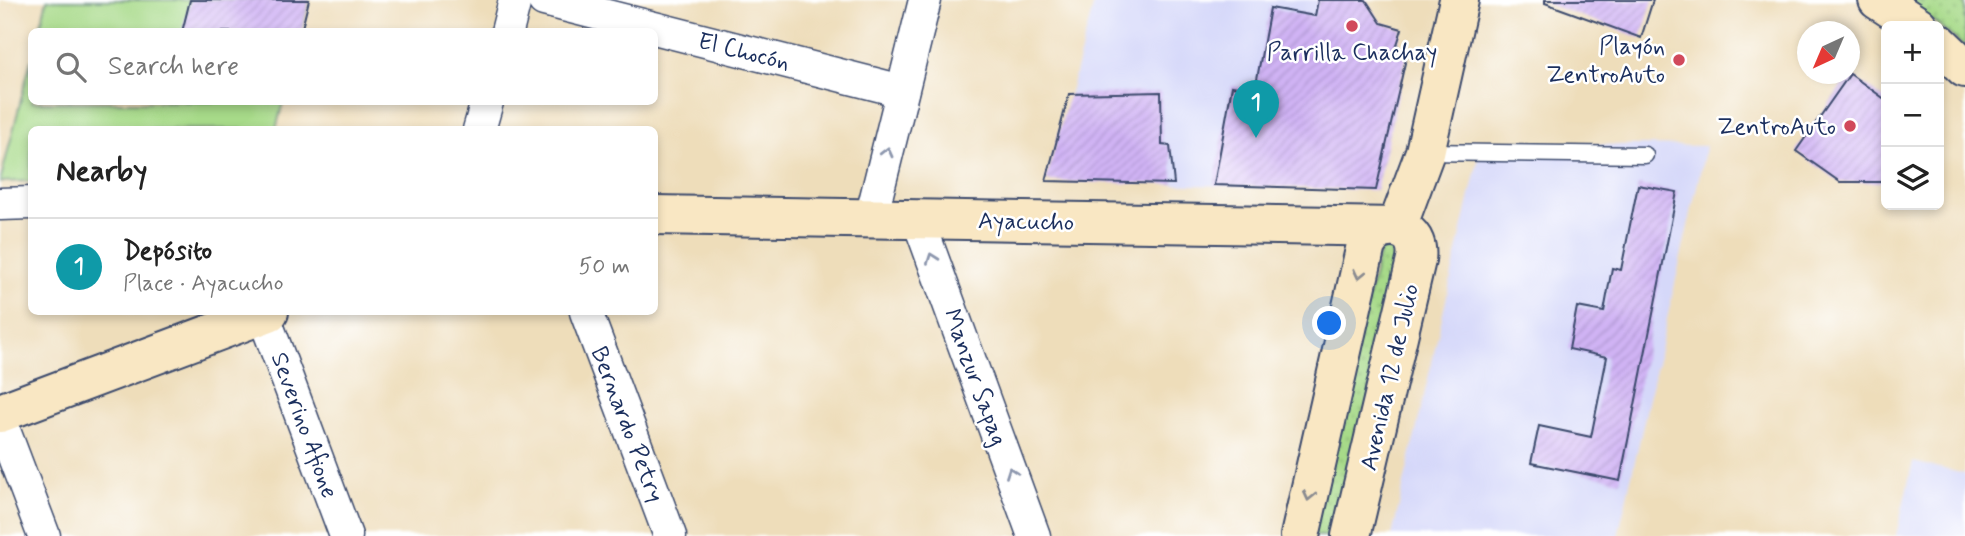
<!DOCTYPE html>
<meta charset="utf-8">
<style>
:root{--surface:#fff;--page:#f6f6f6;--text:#222;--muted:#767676;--line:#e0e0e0;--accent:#7c3aed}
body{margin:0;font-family:Mynerve,sans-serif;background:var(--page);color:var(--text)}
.controls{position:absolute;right:21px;top:21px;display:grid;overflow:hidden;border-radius:10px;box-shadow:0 4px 10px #0003}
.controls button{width:63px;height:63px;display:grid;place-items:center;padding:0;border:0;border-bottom:2px solid var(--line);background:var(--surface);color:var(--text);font:35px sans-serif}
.compass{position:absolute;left:1797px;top:21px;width:63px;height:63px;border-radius:50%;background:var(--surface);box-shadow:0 4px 10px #0003;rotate:224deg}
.you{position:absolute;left:1330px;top:324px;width:24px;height:24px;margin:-18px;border:5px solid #fff;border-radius:50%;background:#1a73e8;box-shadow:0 0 0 10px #1a73e833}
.badge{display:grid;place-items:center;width:46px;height:46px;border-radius:50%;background:var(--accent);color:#fff;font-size:23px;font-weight:700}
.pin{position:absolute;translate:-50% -58px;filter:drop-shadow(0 2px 4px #0008)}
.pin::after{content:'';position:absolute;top:37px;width:24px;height:21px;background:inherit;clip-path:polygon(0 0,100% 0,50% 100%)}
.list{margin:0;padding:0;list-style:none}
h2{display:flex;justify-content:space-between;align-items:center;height:91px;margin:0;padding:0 28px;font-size:30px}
h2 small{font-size:23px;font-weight:400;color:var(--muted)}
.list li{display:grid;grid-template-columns:46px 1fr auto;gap:21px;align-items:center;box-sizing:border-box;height:98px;padding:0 28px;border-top:2px solid var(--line)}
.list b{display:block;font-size:26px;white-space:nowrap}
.list p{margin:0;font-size:23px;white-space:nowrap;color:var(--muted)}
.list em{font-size:23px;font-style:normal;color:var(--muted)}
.icon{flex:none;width:38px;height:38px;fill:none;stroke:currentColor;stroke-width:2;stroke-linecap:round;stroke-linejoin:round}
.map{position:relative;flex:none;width:1965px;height:536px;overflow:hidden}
.search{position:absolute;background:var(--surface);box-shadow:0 4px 10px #0003;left:28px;top:28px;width:630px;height:77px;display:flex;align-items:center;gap:18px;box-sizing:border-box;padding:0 24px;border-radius:10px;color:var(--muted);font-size:26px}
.panel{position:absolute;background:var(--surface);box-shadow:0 4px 10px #0003;left:28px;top:126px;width:630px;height:189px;border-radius:10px}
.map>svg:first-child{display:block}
.built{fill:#d5d8f9}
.grass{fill:url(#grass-dots);stroke:#618474;stroke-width:2}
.pitch{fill:#a7da89;stroke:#618474;stroke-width:2}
.building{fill:url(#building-hatch)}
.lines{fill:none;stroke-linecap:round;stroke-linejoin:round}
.lane-casing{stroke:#3b496c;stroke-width:19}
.street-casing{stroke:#3b496c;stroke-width:35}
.secondary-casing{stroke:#3b496c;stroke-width:42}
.lane{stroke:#fff;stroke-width:16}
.street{stroke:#fff;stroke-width:32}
.secondary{stroke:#f9e7c3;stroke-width:38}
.oneway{stroke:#8d97ae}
.oneway2{stroke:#8a8b90}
.poi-dot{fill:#d1495b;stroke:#fff;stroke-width:2.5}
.labels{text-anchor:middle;stroke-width:5;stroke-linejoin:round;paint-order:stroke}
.poi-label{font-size:24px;fill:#1b2f5e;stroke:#fff;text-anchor:end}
.street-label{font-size:24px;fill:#1b2f5e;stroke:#fff}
</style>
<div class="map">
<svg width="1965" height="536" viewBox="0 0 1965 536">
<defs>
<pattern id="grass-dots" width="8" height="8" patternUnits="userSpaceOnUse" patternTransform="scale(1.75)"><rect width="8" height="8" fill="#a7da89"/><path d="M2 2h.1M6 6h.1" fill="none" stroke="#8fbb79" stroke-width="1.8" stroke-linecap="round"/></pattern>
<pattern id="building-hatch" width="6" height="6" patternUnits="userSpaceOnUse" patternTransform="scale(1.75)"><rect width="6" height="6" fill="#d0b3f4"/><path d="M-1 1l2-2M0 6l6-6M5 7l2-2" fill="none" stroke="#b29ad4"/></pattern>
</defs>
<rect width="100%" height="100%" fill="#fff"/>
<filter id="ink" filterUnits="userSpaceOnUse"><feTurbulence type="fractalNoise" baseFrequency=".0143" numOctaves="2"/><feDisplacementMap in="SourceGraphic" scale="14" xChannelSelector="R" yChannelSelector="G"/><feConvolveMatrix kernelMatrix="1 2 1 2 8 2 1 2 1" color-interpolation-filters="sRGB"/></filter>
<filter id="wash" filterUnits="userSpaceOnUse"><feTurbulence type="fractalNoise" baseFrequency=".00686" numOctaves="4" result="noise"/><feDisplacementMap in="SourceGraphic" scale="28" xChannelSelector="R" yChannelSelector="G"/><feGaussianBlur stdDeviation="1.57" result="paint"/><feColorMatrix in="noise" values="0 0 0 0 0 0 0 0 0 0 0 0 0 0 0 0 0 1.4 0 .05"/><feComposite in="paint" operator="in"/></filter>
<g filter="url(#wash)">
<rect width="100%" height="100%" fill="#eeddba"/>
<g class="built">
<path d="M1095 0H1318L1312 34 1407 54 1376 190 1046 181Z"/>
<path d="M1482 143 1706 146 1618 536H1392Z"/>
<path d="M1913 462 1965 474V536H1896Z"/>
</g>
<g class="grass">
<path d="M1907 0H1965V47Z"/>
<path d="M1380 249H1393L1399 254 1339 536H1311Z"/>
</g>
<g class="pitch">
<path d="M47 0H309L301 31 39 32Z"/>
<path d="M31 60 32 102H283L276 129 32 130 31 181 0 182Z"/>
</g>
<g id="blocks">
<g class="building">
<path d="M190 0H309L301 32H182Z"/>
<path d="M1318 0H1366L1381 23 1402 29 1395 51 1407 54 1376 190 1214 185 1232 86 1255 90 1270 8 1315 16Z"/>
<path d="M1545 0H1653L1641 38 1545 3Z"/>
<path d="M1850 74 1886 100V182H1840L1796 151Z"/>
<path d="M1161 92 1162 145 1170 146 1174 184 1046 181 1069 94Z"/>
<path d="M1638 185 1677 192 1620 481 1531 463 1539 426 1591 437 1607 357 1569 349 1577 307 1604 312 1612 268 1621 270Z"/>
</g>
</g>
</g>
<g filter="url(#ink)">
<use href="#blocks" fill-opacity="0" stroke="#3b496c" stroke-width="2"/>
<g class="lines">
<defs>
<path id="lane" d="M1425 152 1645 155"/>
<g id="street">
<path d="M544 0 902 91"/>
<path d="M507 32 515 0"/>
<path d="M479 130 487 102"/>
<path d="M0 204 32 203"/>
<path d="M871 218 925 0"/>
<path d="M918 219 1034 536"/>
<path d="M586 312 670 536"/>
<path d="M263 314 346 536"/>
<path d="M0 420 44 536"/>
</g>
<g id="secondary">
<path d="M1878 0 1918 26"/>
<path d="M1939 43 1965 68"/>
<path d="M654 215 1397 227"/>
<path d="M1397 227 1425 152 1459 0"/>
<path d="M0 413 269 312"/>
<path d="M1300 536 1366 245 1375 232C1398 221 1420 233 1416 260L1351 536"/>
</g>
</defs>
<use href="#lane" class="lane-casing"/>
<use href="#street" class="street-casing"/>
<use href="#secondary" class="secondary-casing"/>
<use href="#lane" class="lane"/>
<use href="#street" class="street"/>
<use href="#secondary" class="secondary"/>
</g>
<defs><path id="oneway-chevron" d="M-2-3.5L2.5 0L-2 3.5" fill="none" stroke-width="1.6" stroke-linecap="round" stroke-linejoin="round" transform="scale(1.75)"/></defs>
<g class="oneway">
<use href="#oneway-chevron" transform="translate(887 152) rotate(-76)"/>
<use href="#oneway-chevron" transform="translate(932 258) rotate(-110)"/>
<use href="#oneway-chevron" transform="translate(1011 472) rotate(-110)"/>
</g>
<g class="oneway2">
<use href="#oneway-chevron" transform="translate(1359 274) rotate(103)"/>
<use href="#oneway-chevron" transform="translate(1309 496) rotate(103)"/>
</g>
</g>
<g class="poi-dot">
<circle cx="1352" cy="26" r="7"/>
<circle cx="1679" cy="60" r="7"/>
<circle cx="1850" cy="126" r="7"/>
</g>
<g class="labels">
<g class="poi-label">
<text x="1665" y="54">Playón<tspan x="1665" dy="28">ZentroAuto</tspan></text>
<text x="1352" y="60" text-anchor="middle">Parrilla Chachay</text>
<text x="1836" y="134">ZentroAuto</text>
</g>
<g class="street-label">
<text transform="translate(744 51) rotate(14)" y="8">El Chocón</text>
<text transform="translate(1026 221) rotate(1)" y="8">Ayacucho</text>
<text transform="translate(976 377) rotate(70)" y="8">Manzur Sapag</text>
<text transform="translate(1389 377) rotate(-77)" y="8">Avenida 12 de Julio</text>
<text transform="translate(628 424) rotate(69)" y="8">Bernardo Petry</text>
<text transform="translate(305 425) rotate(70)" y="8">Severino Afione</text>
</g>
</g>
</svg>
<div class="controls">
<button>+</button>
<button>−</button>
<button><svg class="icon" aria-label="layers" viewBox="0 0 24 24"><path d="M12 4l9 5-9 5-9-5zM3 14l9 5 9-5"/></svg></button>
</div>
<svg class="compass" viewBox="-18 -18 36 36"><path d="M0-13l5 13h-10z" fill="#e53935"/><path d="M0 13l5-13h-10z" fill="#767676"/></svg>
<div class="you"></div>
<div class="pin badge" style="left:1256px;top:138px;background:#0f9aa8">1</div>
<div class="search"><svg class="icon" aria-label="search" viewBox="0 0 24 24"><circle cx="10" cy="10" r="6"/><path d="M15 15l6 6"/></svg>Search here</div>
<section class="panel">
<h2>Nearby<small></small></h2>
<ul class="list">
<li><span class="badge" style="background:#0f9aa8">1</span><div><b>Depósito</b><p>Place · Ayacucho</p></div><em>50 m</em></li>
</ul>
</section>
</div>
